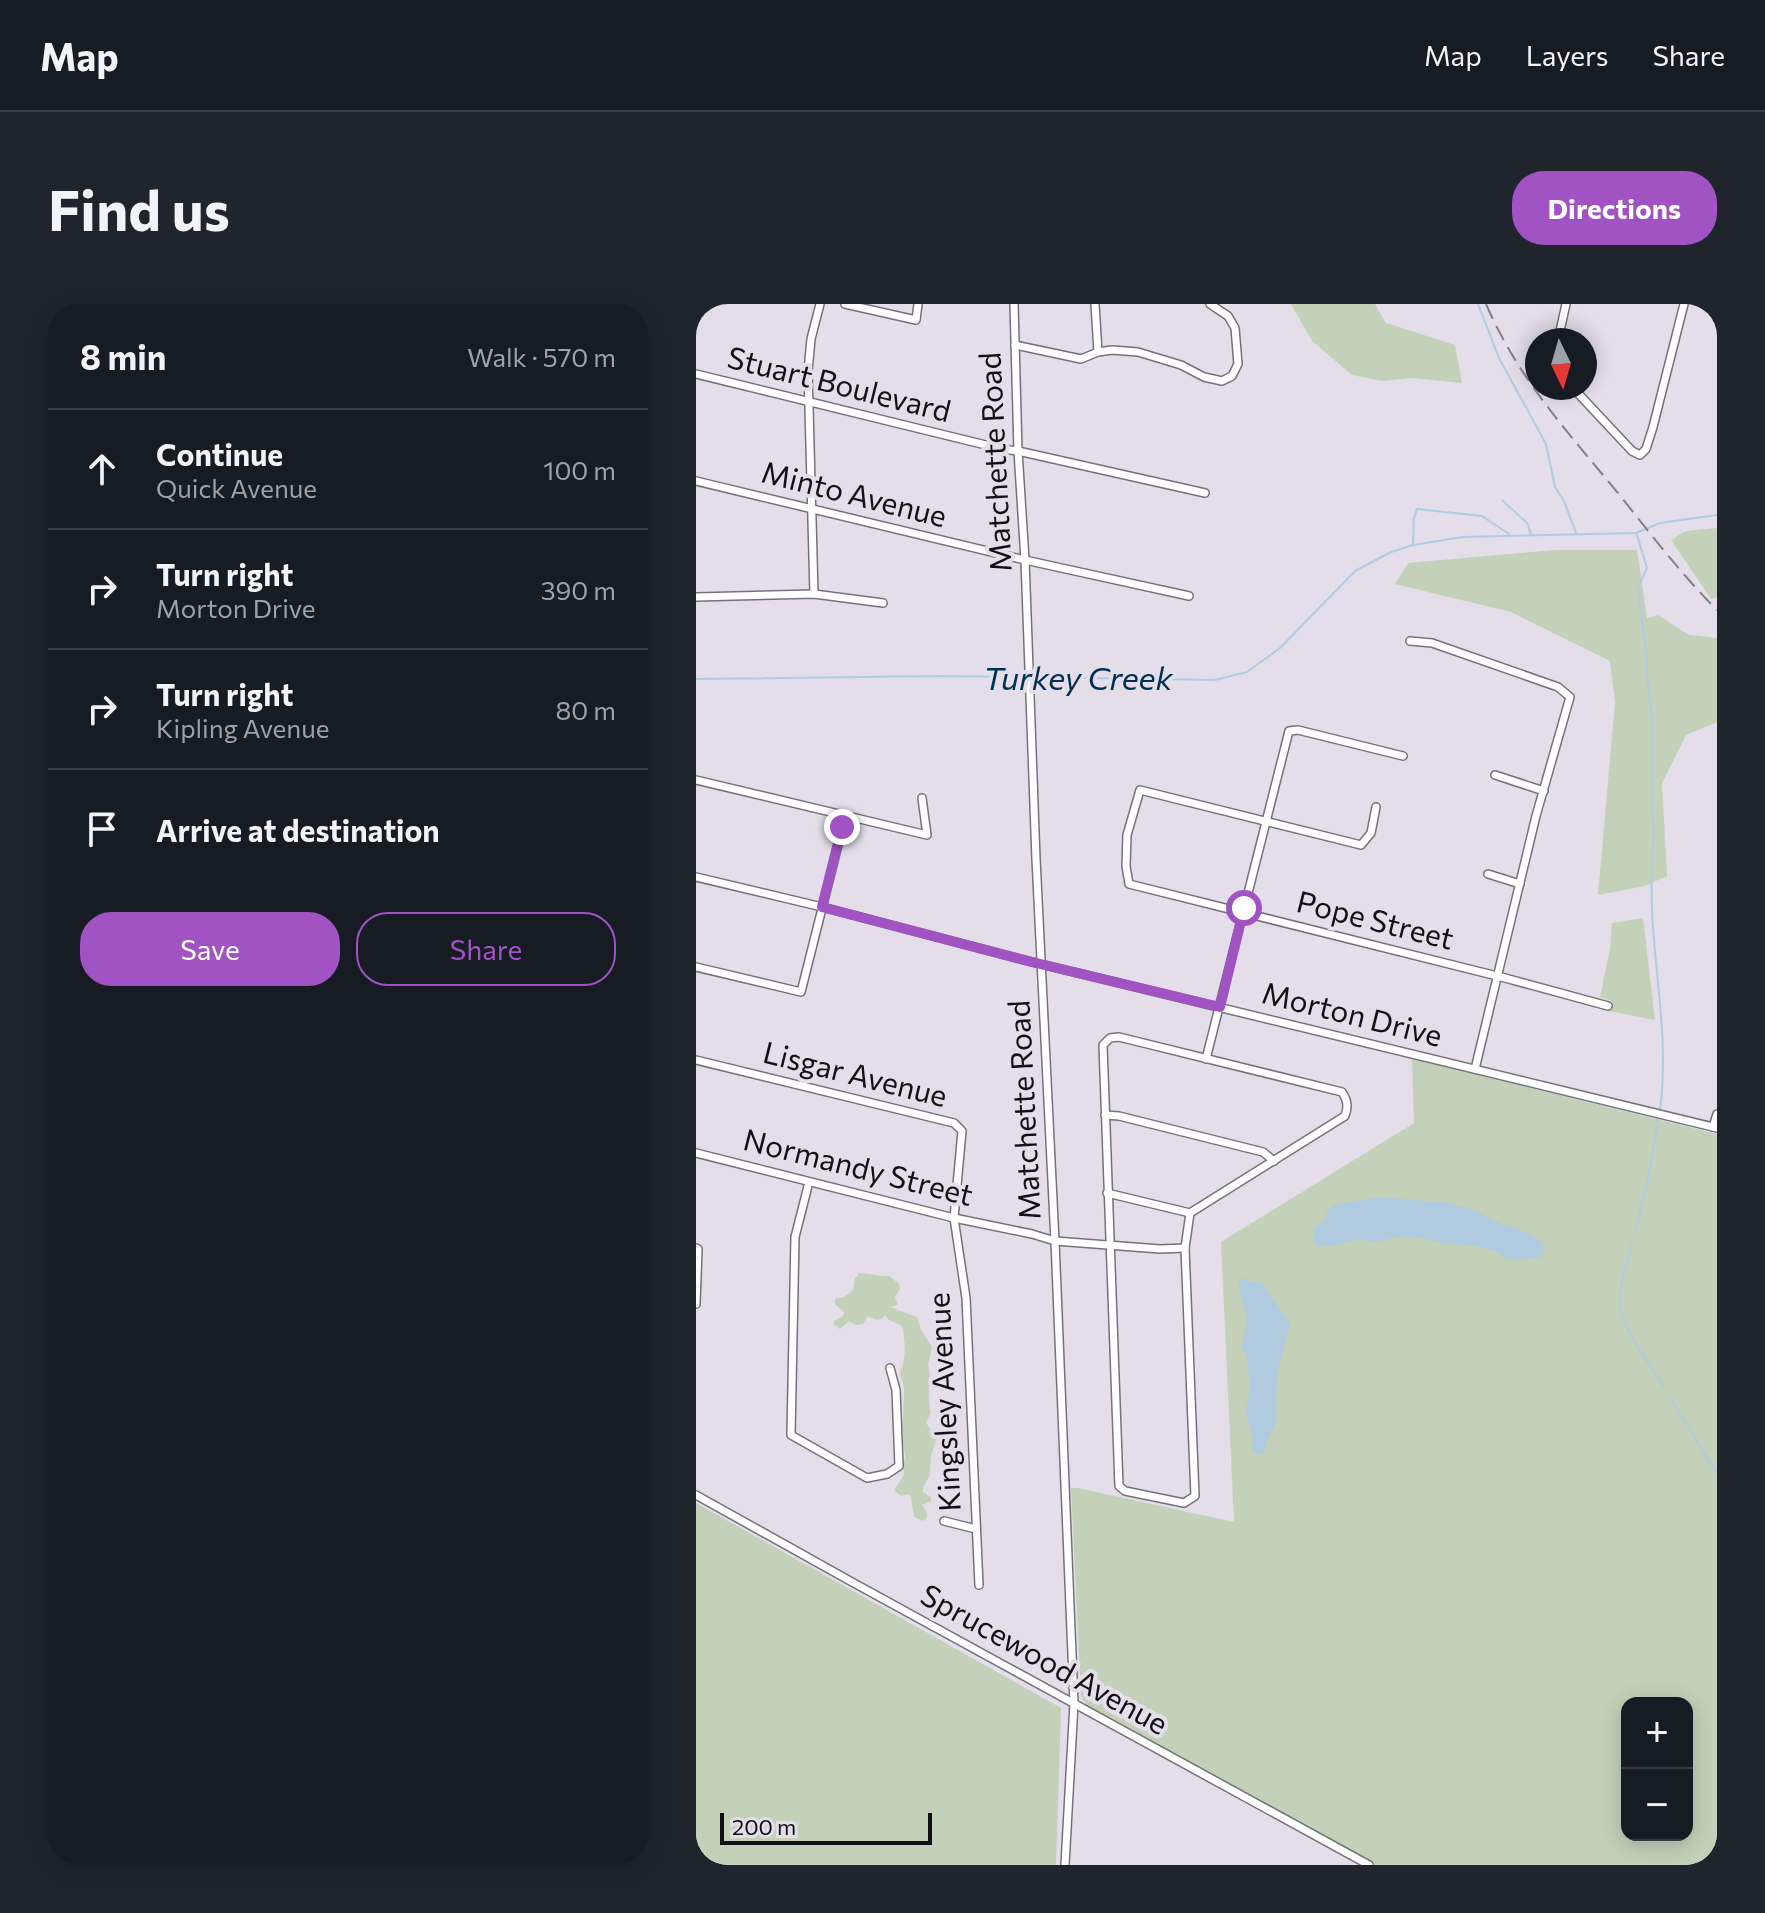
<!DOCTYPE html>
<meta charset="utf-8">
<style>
:root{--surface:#171b24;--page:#20242c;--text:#f1f3f6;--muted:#9ea1a6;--line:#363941;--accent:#a152c3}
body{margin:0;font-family:Commissioner,sans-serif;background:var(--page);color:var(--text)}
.controls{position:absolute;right:24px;bottom:24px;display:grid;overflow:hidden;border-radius:16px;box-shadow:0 4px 20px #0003}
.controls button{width:72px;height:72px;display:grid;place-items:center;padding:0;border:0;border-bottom:2px solid var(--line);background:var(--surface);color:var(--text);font:40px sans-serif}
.compass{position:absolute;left:829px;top:24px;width:72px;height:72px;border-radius:50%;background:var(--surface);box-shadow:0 4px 20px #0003;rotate:175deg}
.scale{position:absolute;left:24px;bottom:20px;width:212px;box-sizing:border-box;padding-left:8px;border:4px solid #131115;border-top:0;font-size:22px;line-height:28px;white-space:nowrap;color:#131115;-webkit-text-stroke:6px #e3dee9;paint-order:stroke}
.stop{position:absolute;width:24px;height:24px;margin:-18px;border:6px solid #a152c3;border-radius:50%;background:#fff}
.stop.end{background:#a152c3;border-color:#fff;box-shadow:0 2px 8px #0008}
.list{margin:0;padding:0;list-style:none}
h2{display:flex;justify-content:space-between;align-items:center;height:104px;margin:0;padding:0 32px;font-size:34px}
h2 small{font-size:26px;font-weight:400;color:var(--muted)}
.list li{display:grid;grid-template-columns:52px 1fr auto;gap:24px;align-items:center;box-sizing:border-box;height:120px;padding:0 32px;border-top:2px solid var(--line)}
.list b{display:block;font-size:30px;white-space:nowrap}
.list p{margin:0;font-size:26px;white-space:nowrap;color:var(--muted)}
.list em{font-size:26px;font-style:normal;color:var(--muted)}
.actions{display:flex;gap:16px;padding:24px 32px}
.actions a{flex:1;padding:18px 0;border:2px solid var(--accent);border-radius:32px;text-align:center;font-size:28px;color:var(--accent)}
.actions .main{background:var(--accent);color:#fff}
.icon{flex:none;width:44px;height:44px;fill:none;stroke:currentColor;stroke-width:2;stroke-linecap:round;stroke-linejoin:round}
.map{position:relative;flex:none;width:1021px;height:1561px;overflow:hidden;border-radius:32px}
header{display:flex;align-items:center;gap:48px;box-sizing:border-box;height:112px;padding:0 40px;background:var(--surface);border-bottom:2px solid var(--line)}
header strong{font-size:38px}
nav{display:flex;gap:44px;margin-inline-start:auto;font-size:28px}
.intro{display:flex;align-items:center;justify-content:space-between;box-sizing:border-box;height:192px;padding:0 48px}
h1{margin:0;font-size:56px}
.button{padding:20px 36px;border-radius:32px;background:var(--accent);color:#fff;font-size:28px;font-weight:700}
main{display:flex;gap:48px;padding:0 48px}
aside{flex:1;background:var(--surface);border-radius:32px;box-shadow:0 4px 20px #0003}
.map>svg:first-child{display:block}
.green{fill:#c3d1b8;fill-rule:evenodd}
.water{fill:#b1cce1}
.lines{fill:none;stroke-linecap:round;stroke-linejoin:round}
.stream{stroke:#b1cce1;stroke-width:2}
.minor-casing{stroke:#75717a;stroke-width:10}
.minor{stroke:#fff;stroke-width:7}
.rail{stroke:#838087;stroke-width:2;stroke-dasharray:16 8;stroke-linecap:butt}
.route{stroke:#a152c3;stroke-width:10}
.labels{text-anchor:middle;stroke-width:8;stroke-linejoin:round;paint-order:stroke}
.street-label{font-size:30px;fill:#131115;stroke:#e3dee9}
.water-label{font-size:32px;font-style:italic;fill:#00314e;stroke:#e3dee9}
</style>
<header>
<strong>Map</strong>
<nav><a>Map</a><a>Layers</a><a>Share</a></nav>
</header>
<div class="intro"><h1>Find us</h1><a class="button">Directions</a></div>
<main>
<aside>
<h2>8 min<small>Walk · 570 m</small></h2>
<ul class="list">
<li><svg class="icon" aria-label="ahead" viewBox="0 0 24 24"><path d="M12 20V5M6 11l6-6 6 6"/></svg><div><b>Continue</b><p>Quick Avenue</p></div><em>100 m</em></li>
<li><svg class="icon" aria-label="right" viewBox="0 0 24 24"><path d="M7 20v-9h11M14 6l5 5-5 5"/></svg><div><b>Turn right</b><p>Morton Drive</p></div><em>390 m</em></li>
<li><svg class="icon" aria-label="right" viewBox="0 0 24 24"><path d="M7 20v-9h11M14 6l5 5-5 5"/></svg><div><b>Turn right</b><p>Kipling Avenue</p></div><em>80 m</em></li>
<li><svg class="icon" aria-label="arrive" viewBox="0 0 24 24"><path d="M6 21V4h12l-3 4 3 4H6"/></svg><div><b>Arrive at destination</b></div></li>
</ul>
<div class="actions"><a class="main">Save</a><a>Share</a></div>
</aside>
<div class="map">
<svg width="1021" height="1561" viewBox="0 0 1021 1561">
<rect width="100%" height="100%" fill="#e3dee9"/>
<g class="green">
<path d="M595 0H679L690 19 759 41 766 79 716 74 686 77 656 71 616 37Z"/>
<path d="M1021 224V293L1015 295 975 236 990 227Z"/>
<path d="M858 246H941L951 314 962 311 993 331 1021 334V418L990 431 966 479 971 572 949 582 902 591 919 398 914 357 815 308 699 280 712 259Z"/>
<path d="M947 614 959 716 913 707 914 696 904 693 914 645 916 619Z"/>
<path d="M716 755 1021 830V1561H678L392 1404 385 1392 375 1184H382L538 1218 525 938 718 819ZM931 1399H991V1531H931Z"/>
<path d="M163 969C173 969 183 973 193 972L202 979 204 985 199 993 202 1001 194 1003 221 1013 225 1026 236 1043 232 1061 234 1070C232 1076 233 1103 235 1109L230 1118 232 1122 241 1133 235 1152 234 1171 227 1183V1188L235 1193V1197L226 1201 231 1209V1214L227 1217 218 1213 214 1190 205 1192 198 1186 208 1171C207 1164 205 1159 210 1154 204 1134 208 1108 208 1087 208 1081 205 1074 204 1068 211 1054 209 1037 206 1022L193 1016 189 1011 186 1015 181 1016 172 1012 167 1020 159 1021 153 1017 144 1025 138 1021V1017L147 1012 148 1008 139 1000V995L148 993 157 986 159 975Z"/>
<path d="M0 1199 365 1404 360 1561H0Z"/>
</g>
<g class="water">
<path d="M683 893 754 899 778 906 804 919 837 931 847 939 848 949 842 954 813 956C794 940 771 942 748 939 733 937 720 931 704 933 696 933 688 937 680 938 674 939 668 935 662 936 647 937 634 947 619 940L617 926 628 916 632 906 638 901Z"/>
<path d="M544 974 568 981 594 1020 581 1069 580 1118 572 1135 568 1149 559 1150 556 1144 557 1134 549 1105C556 1095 553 1067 551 1055 550 1051 547 1047 546 1043 546 1033 552 1023 550 1011 547 995 540 992 544 974Z"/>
</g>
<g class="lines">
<g class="stream">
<path d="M782 0 803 54 850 140 859 183 868 197 880 229"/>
<path d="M806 196 832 220 835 231"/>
<path d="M941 231 951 264 942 284 951 354V371L956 414V506L958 527 956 557"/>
<path d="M717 240 718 214 721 205 786 212 813 230"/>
<path d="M337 373 519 376 551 368 584 344 659 267 695 248 717 241 767 233 940 229 964 219 1021 211"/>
<path d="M0 375 244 372 331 373"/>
<path d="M956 564C952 645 975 724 964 806"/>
<path d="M939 928 951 880 963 812"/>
<path d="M936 940C931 959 923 981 924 1002 926 1025 956 1064 969 1085"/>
<path d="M975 1095 1020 1168"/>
</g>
<defs>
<g id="minor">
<path d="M149 0 220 16 222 0"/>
<path d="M318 0 322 147 329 256 340 555 359 937 378 1399 369 1561"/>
<path d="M399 0 402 48"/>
<path d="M862 36 870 0"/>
<path d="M319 41 385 55 402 48 416 46 442 48 485 61 508 73 526 77 536 72 542 60 539 24 532 12 514 0"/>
<path d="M0 70 306 145 322 147 509 189"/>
<path d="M877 84 936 147 944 151 950 145 957 123 988 0"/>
<path d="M0 177 329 256 493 292"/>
<path d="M118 290 112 67 115 35 124 0"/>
<path d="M0 293 118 290 187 299"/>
<path d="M714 337 736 339 862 383 874 393 840 512 779 765"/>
<path d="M799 471 848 487"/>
<path d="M0 476 231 531 226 494"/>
<path d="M680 503 675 529 665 541 444 486 431 531 430 562 433 580 809 674 912 702"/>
<path d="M792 570 824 580"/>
<path d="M0 573 126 603 332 657 1021 824"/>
<path d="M0 663 105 688 149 513"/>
<path d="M423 733 646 788C652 797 652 803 649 812L494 909 489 944 499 1192 488 1199 429 1187 423 1182 407 741 414 734Z"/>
<path d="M510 755 593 427 602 426 707 452"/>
<path d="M0 756 258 819 266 827 258 914 270 994 283 1281"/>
<path d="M409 811 423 812 567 848 578 857"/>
<path d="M1017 823 1021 810"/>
<path d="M0 849 258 914 336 930 359 937 464 945 489 944"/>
<path d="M113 878 99 933 95 1131 171 1174 191 1170 203 1162 200 1086 194 1064"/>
<path d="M411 889 494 909"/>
<path d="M0 944 2 945 0 1000"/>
<path d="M0 1191 156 1278 673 1561"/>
<path d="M248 1217 280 1225"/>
</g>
</defs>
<use href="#minor" class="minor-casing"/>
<use href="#minor" class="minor"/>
<path class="rail" d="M790 0C824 78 873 129 926 194 956 232 987 272 1021 306"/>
</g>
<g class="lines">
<path class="route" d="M146 523 126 603 332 657 524 703 548 604"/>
</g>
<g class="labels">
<g class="street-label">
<text transform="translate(143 81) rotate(14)" y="10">Stuart Boulevard</text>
<text transform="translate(300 158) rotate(-93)" y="10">Matchette Road</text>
<text transform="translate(158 191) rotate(14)" y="10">Minto Avenue</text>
<text transform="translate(679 617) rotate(14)" y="10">Pope Street</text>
<text transform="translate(656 711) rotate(14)" y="10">Morton Drive</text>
<text transform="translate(159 771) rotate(14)" y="10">Lisgar Avenue</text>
<text transform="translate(329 806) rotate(-93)" y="10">Matchette Road</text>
<text transform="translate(162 864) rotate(14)" y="10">Normandy Street</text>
<text transform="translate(249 1098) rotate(-93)" y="10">Kingsley Avenue</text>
<text transform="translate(348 1356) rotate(29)" y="10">Sprucewood Avenue</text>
</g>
<g class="water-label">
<text x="382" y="386">Turkey Creek</text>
</g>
</g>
</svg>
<div class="controls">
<button>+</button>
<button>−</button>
</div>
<svg class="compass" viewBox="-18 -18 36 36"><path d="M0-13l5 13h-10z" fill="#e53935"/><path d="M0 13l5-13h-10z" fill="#9ea1a6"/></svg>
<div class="scale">200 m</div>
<div class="stop" style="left:548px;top:604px"></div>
<div class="stop end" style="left:146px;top:523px"></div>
</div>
</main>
